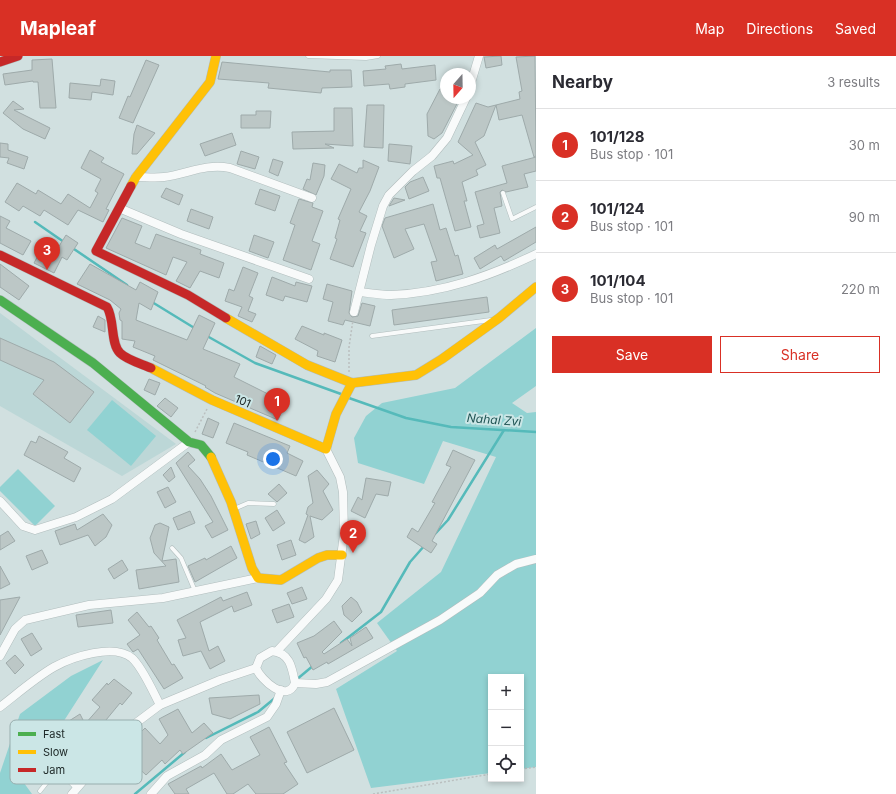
<!DOCTYPE html>
<meta charset="utf-8">
<style>
:root{--surface:#fff;--page:#f2f2f3;--text:#2b2b33;--muted:#7c7c81;--line:#e1e1e2;--accent:#d93025}
body{margin:0;font-family:Inter,sans-serif;background:var(--page);color:var(--text)}
.controls{position:absolute;right:12px;bottom:12px;display:grid;overflow:hidden;border-radius:0px;box-shadow:0 2px 6px #0003}
.controls button{width:36px;height:36px;display:grid;place-items:center;padding:0;border:0;border-bottom:1px solid var(--line);background:var(--surface);color:var(--text);font:20px sans-serif}
.compass{position:absolute;left:440px;top:12px;width:36px;height:36px;border-radius:50%;background:var(--surface);box-shadow:0 2px 6px #0003;rotate:200deg}
.you{position:absolute;left:273px;top:403px;width:14px;height:14px;margin:-10px;border:3px solid #fff;border-radius:50%;background:#1a73e8;box-shadow:0 0 0 6px #1a73e833}
.badge{display:grid;place-items:center;width:26px;height:26px;border-radius:50%;background:var(--accent);color:#fff;font-size:13px;font-weight:700}
.pin{position:absolute;translate:-50% -33px;filter:drop-shadow(0 1px 2px #0008)}
.pin::after{content:'';position:absolute;top:21px;width:14px;height:12px;background:inherit;clip-path:polygon(0 0,100% 0,50% 100%)}
.list{margin:0;padding:0;list-style:none}
h2{display:flex;justify-content:space-between;align-items:center;height:52px;margin:0;padding:0 16px;font-size:17px}
h2 small{font-size:13px;font-weight:400;color:var(--muted)}
.list li{display:grid;grid-template-columns:26px 1fr auto;gap:12px;align-items:center;box-sizing:border-box;height:72px;padding:0 16px;border-top:1px solid var(--line)}
.list b{display:block;font-size:15px;white-space:nowrap}
.list p{margin:0;font-size:13px;white-space:nowrap;color:var(--muted)}
.list em{font-size:13px;font-style:normal;color:var(--muted)}
.actions{display:flex;gap:8px;padding:12px 16px}
.actions a{flex:1;padding:9px 0;border:1px solid var(--accent);border-radius:0px;text-align:center;font-size:14px;color:var(--accent)}
.actions .main{background:var(--accent);color:#fff}
.icon{flex:none;width:22px;height:22px;fill:none;stroke:currentColor;stroke-width:2;stroke-linecap:round;stroke-linejoin:round}
.map{position:relative;flex:none;width:536px;height:738px;overflow:hidden}
header{display:flex;align-items:center;gap:24px;box-sizing:border-box;height:56px;padding:0 20px;background:var(--accent);color:#fff}
header strong{font-size:19px}
nav{display:flex;gap:22px;margin-inline-start:auto;font-size:14px}
main{display:flex}
aside{flex:1;background:var(--surface)}
.map>svg:first-child{display:block}
.built{fill:#bcd7d7}
.green{fill:#91d2d2}
.lines{fill:none;stroke-linecap:round;stroke-linejoin:round}
.stream{stroke:#55baba;stroke-width:2.5}
.building{fill:#bcc7c6;stroke:#9eaaaa}
.lane-casing{stroke:#b1bdbd;stroke-width:5}
.street-casing{stroke:#b1bdbd;stroke-width:9}
.fast-casing{stroke:#b1bdbd;stroke-width:10}
.slow-casing{stroke:#b1bdbd;stroke-width:10}
.jam-casing{stroke:#b1bdbd;stroke-width:10}
.path{stroke:#babfbf;stroke-width:1.5;stroke-dasharray:2 2;stroke-linecap:butt}
.lane{stroke:#f8fafa;stroke-width:4}
.street{stroke:#f8fafa;stroke-width:8}
.fast{stroke:#4caf50;stroke-width:9}
.slow{stroke:#ffc107;stroke-width:9}
.jam{stroke:#c62828;stroke-width:9}
.labels{text-anchor:middle;stroke-width:4;stroke-linejoin:round;paint-order:stroke}
.street-label{font-size:11px;fill:#202b2a;stroke:#cbe6e6}
.water-label{font-size:12px;font-style:italic;fill:#1f5353;stroke:#cbe6e6}
.key{fill:#cbe6e6;stroke:#98aeae;stroke-width:1}
.key-label{font-size:11px;fill:#202b2a}
</style>
<header>
<strong>Mapleaf</strong>
<nav><a>Map</a><a>Directions</a><a>Saved</a></nav>
</header>
<main>
<div class="map">
<svg width="536" height="738" viewBox="0 0 536 738">
<rect width="100%" height="100%" fill="#d1e0e0"/>
<path class="built" d="M0 257 176 388 122 420 0 350Z"/>
<g class="green">
<path d="M536 272V330L512 347 527 357 536 356V711L521 713V621H491V717L371 732 336 633 397 595 377 567 441 516 496 401 443 385 424 428 358 407 354 382 366 360 382 347 455 332Z"/>
<path d="M112 344 156 380 131 410 87 374Z"/>
<path d="M18 413 55 450 35 470 0 435V431Z"/>
<path d="M103 604 24 727 32 738H0V717L20 658 71 620Z"/>
</g>
<g class="lines">
<g class="stream">
<path d="M35 166 64 186"/>
<path d="M71 191 127 229"/>
<path d="M152 246 196 273"/>
<path d="M207 280 255 307 341 338"/>
<path d="M349 342 406 362 451 371 536 376"/>
<path d="M435 478 448 464 504 374"/>
<path d="M341 587 381 556 410 506 425 489"/>
<path d="M296 624 314 609"/>
<path d="M206 682 258 656 275 642"/>
<path d="M135 738 185 696"/>
</g>
</g>
<g class="building">
<path d="M501 0 502 9 486 12 484 1Z"/>
<path d="M535 0 536 100 534 101 522 59 499 64 496 49 520 43 519 36 522 35 516 1Z"/>
<path d="M52 3 56 52H40L38 26H33V25L5 29 3 18 32 14V4Z"/>
<path d="M146 4 159 9 133 67 119 62 128 40 130 41Z"/>
<path d="M222 6 330 16V14H351L352 31 322 32 321 37 268 32 269 27 218 23Z"/>
<path d="M401 8 402 13 435 9 436 24 405 28V31L390 33 389 28 364 30 363 15 386 13 385 10Z"/>
<path d="M101 23 115 25 113 39 92 36 91 44 69 42 70 27 100 30Z"/>
<path d="M440 33H446V42H460L442 77 434 83 428 80 427 58Z"/>
<path d="M13 45 24 53 14 54 50 72 45 83 23 73 3 57Z"/>
<path d="M476 47 488 51 496 49 484 80 475 86 486 109 476 114 478 119 462 126 467 145H464L471 171 455 175 440 122H437L434 110 453 105 454 108 473 99 458 86Z"/>
<path d="M367 49H384L383 92 364 91Z"/>
<path d="M334 52H352L353 90 325 88 334 92 293 93 292 76 334 75Z"/>
<path d="M256 55H271L270 72H241V59H256Z"/>
<path d="M137 69 155 77 137 98H132L134 78Z"/>
<path d="M232 77 236 89 205 100 200 88Z"/>
<path d="M0 87 8 88V94L28 101 24 113 7 107 9 102 0 101Z"/>
<path d="M389 88 412 90 410 108 388 105Z"/>
<path d="M90 94 104 102 101 106 124 118 106 153 109 154 103 166 78 154 68 169 44 154 40 160 23 150 19 155 5 146 17 127 36 138 38 134 61 148 68 138 90 152 98 137 95 135 101 123 81 112Z"/>
<path d="M241 95 259 101 255 113 237 108Z"/>
<path d="M536 101V115L524 118 528 131 506 136 502 134 500 136 502 150 494 152 500 177 480 182 477 170 484 168 475 136 507 127 502 110Z"/>
<path d="M273 103 283 106 278 120 269 116Z"/>
<path d="M363 104 379 111 370 135 359 156 367 160 360 175 366 177 353 211 330 203 337 183 335 182 340 164 338 163 351 133 331 123 339 108 357 117 359 112H363Z"/>
<path d="M313 107 325 109 324 120 316 139 303 133 307 123 310 124Z"/>
<path d="M423 121 429 135 409 143 405 131 410 126Z"/>
<path d="M166 132 183 139 179 149 161 141Z"/>
<path d="M260 133 280 140 275 155 255 148Z"/>
<path d="M394 142 405 144 389 150Z"/>
<path d="M299 143 313 147 312 151 323 155 312 185 320 188 311 214 283 204 295 169 290 167Z"/>
<path d="M433 148 440 174 446 172 455 200 458 199 463 218 436 225 431 206 437 205 424 168 405 173 414 193 394 202 382 170 385 162Z"/>
<path d="M191 153 213 161 209 173 187 165Z"/>
<path d="M0 160 10 165 6 172 31 185 23 199 0 187Z"/>
<path d="M122 162 142 170 135 187 150 193 156 178 201 194 200 198 224 207 219 222 200 215 190 232 176 225 187 206 173 201 166 219 106 192Z"/>
<path d="M536 171V186L504 205 501 200 480 213 474 202 495 189 497 193Z"/>
<path d="M66 179 78 187 67 204 62 201 54 217 34 207 40 196 51 203Z"/>
<path d="M254 179 274 186 268 202 249 195Z"/>
<path d="M0 208 29 230 19 244 0 231Z"/>
<path d="M90 208 136 234 140 226 158 236 151 254 139 247 136 264 187 284 199 259 215 267 203 293 240 308 234 321 268 338 266 342 284 350 278 364 215 337 205 331 206 330 153 304 155 300 133 291 135 285 122 283V265L120 264 119 257 121 253 110 244 77 228Z"/>
<path d="M243 211 258 217 249 240 253 242 248 255 256 258 252 266 238 260 242 251 225 245 229 233 234 235Z"/>
<path d="M272 221 295 230 296 226 312 230 307 246 285 240 283 245 266 239Z"/>
<path d="M327 228 352 235 349 257 352 261 358 260 362 247 375 250 370 270 345 264 343 269 328 265 333 246 323 243Z"/>
<path d="M487 241 489 256 394 269 392 254Z"/>
<path d="M98 260 105 264V276L93 271Z"/>
<path d="M302 270 324 279V277L342 284 335 306 317 300 318 295 295 283Z"/>
<path d="M0 282 54 306 94 336 70 367 33 338 44 324 0 304Z"/>
<path d="M260 290 276 299 272 308 256 301Z"/>
<path d="M149 323 160 327 155 339 144 334Z"/>
<path d="M165 342 178 352 171 361 157 350Z"/>
<path d="M208 362 219 367 213 382 202 378Z"/>
<path d="M234 367 290 390 287 397 303 405 296 420 247 399 248 396 226 387Z"/>
<path d="M39 380 68 396 64 402 81 412 74 426 24 399 31 385 36 387Z"/>
<path d="M453 394 475 404 432 485 437 488 431 497 407 481 412 472 418 476 435 447 432 446 451 411 446 409Z"/>
<path d="M188 396 195 404 188 410 200 423 211 440 228 474 212 482 205 470 213 466 176 407Z"/>
<path d="M171 411 175 421 169 426 163 419Z"/>
<path d="M317 414 329 428 323 435 333 454 322 464 310 460 314 481 305 487 299 484 308 459 306 458 308 451 313 447 308 420Z"/>
<path d="M366 422 391 426 388 440 376 438 365 462 351 455 358 441 362 444Z"/>
<path d="M279 428 287 437 277 446 268 438Z"/>
<path d="M168 431 176 446 165 452 157 436Z"/>
<path d="M277 454 285 467 273 475 265 462Z"/>
<path d="M190 455 195 467 178 474 173 462Z"/>
<path d="M103 458 112 469 106 481 95 490 88 479 60 489 55 475 75 468 77 474Z"/>
<path d="M256 465 260 478 251 483 246 468Z"/>
<path d="M160 467 169 471 162 505 176 503 179 526 139 533 136 514 166 510 154 497 150 482 155 469Z"/>
<path d="M8 475 15 485 0 494V480Z"/>
<path d="M291 484 296 499 282 504 277 489Z"/>
<path d="M231 490 237 502 195 526 188 510 205 502 206 504Z"/>
<path d="M42 494 48 507 32 514 26 500Z"/>
<path d="M122 504 128 514 114 523 108 513Z"/>
<path d="M0 510 10 528 0 533Z"/>
<path d="M302 531 307 543 292 548 287 537Z"/>
<path d="M247 536 252 549 234 556 232 550 200 566 209 595 218 590 225 605 210 613 201 595 183 600 178 584 186 582 177 564 221 541 223 545Z"/>
<path d="M20 541 0 579V544Z"/>
<path d="M351 541 357 546 362 556 352 566 344 559 342 550Z"/>
<path d="M289 548 294 561 277 567 272 554Z"/>
<path d="M111 554 113 567 78 571 76 559Z"/>
<path d="M137 556 149 571 151 570 159 582 157 584 172 609 174 608 183 622 164 633 138 593 133 596 127 588 140 579 128 564Z"/>
<path d="M334 565 342 576 322 596 324 598 347 583 352 590 350 582 366 571 373 582 328 608 327 606 313 614 306 601 304 602 297 587 314 580Z"/>
<path d="M32 577 42 593 31 600 21 583Z"/>
<path d="M15 599 24 609 15 618 6 607Z"/>
<path d="M114 623 132 637 122 649 120 647 92 681 82 687 69 665 80 658 85 668 100 651 92 644 107 627 108 629Z"/>
<path d="M259 639 260 648 230 663 212 658 209 642Z"/>
<path d="M334 652 354 694 307 717 287 676Z"/>
<path d="M178 653 192 677 204 667 213 677 183 698 180 694 165 708 162 704 146 719 121 696 145 672 160 688 168 679 159 663Z"/>
<path d="M269 671 287 706 284 707 298 728 283 738H256L248 728 233 738H227L214 717 186 733 189 738H175L168 728 201 710 202 712 221 698 232 714 260 699 250 681Z"/>
</g>
<g class="lines">
<defs>
<g id="lane">
<path d="M308 0 366 2 378 0"/>
<path d="M503 137 512 163 536 151"/>
<path d="M372 280 491 264"/>
<path d="M234 453 248 447 274 448"/>
<path d="M172 492 181 502 195 535"/>
<path d="M57 713 76 732"/>
<path d="M40 735 71 696"/>
</g>
<g id="street">
<path d="M470 30 479 0"/>
<path d="M136 121C145 121 155 122 164 121 187 118 206 107 230 112L312 142"/>
<path d="M119 152 181 178 309 223"/>
<path d="M360 236C370 237 381 239 391 239 443 237 490 220 536 198"/>
<path d="M354 256 371 189 383 150 389 139 413 115 432 100 447 82 466 42"/>
<path d="M0 445 23 470 35 474 76 461 112 443 189 386"/>
<path d="M272 595C290 597 292 611 295 627 287 648 261 624 256 612L260 602Z"/>
<path d="M277 595 326 543 338 524 344 478 343 436 340 421 326 393"/>
<path d="M0 600 15 573 25 564 89 549 163 542 258 522"/>
<path d="M295 627 316 628 327 626 440 564 480 537 497 519 516 508 536 503"/>
<path d="M0 651C17 638 35 622 54 611 72 601 114 587 132 602 143 612 153 636 160 649"/>
<path d="M72 738 114 689 136 667 160 649 220 624 256 612"/>
<path d="M151 738 167 720 205 699 221 684 267 661 276 648 281 634"/>
</g>
<path id="fast" d="M0 244 93 307 189 386 201 389 211 401"/>
<g id="slow">
<path d="M131 130 136 121 210 26 216 0"/>
<path d="M226 262 307 309 352 327 416 319 442 303 499 262 536 231"/>
<path d="M151 312 212 344 326 393 336 358 352 327"/>
<path d="M211 401 231 446 252 512 258 522 281 524 318 502 327 499H342"/>
</g>
<g id="jam">
<path d="M0 6 18 0"/>
<path d="M131 130 96 195 188 239 226 262"/>
<path d="M0 199 107 251C115 264 110 287 120 297 127 304 142 308 151 312"/>
</g>
</defs>
<use href="#lane" class="lane-casing"/>
<use href="#street" class="street-casing"/>
<use href="#fast" class="fast-casing"/>
<use href="#slow" class="slow-casing"/>
<use href="#jam" class="jam-casing"/>
<g class="path">
<path d="M349 316V291L353 264"/>
<path d="M195 376 207 353"/>
<path d="M521 713 536 711"/>
<path d="M373 738 491 718"/>
</g>
<use href="#lane" class="lane"/>
<use href="#street" class="street"/>
<use href="#fast" class="fast"/>
<use href="#slow" class="slow"/>
<use href="#jam" class="jam"/>
</g>
<g class="labels">
<g class="street-label">
<text transform="translate(243 345) rotate(24)" y="4">101</text>
</g>
<g class="water-label">
<text transform="translate(494 364) rotate(4)" y="4">Nahal Zvi</text>
</g>
</g>
<rect x="10" y="664" width="132" height="64" rx="6" class="key"/>
<rect x="18" y="676" width="18" height="4" fill="#4caf50"/>
<rect x="18" y="694" width="18" height="4" fill="#ffc107"/>
<rect x="18" y="712" width="18" height="4" fill="#c62828"/>
<g class="key-label">
<text x="43" y="682">Fast</text>
<text x="43" y="700">Slow</text>
<text x="43" y="718">Jam</text>
</g>
</svg>
<div class="controls">
<button>+</button>
<button>−</button>
<button><svg class="icon" aria-label="locate" viewBox="0 0 24 24"><circle cx="12" cy="12" r="6"/><path d="M12 2v4M12 18v4M2 12h4M18 12h4"/></svg></button>
</div>
<svg class="compass" viewBox="-18 -18 36 36"><path d="M0-13l5 13h-10z" fill="#e53935"/><path d="M0 13l5-13h-10z" fill="#7c7c81"/></svg>
<div class="you"></div>
<div class="pin badge" style="left:277px;top:365px">1</div>
<div class="pin badge" style="left:353px;top:497px">2</div>
<div class="pin badge" style="left:47px;top:214px">3</div>
</div>
<aside>
<h2>Nearby<small>3 results</small></h2>
<ul class="list">
<li><span class="badge">1</span><div><b>101/128</b><p>Bus stop · 101</p></div><em>30 m</em></li>
<li><span class="badge">2</span><div><b>101/124</b><p>Bus stop · 101</p></div><em>90 m</em></li>
<li><span class="badge">3</span><div><b>101/104</b><p>Bus stop · 101</p></div><em>220 m</em></li>
</ul>
<div class="actions"><a class="main">Save</a><a>Share</a></div>
</aside>
</main>
